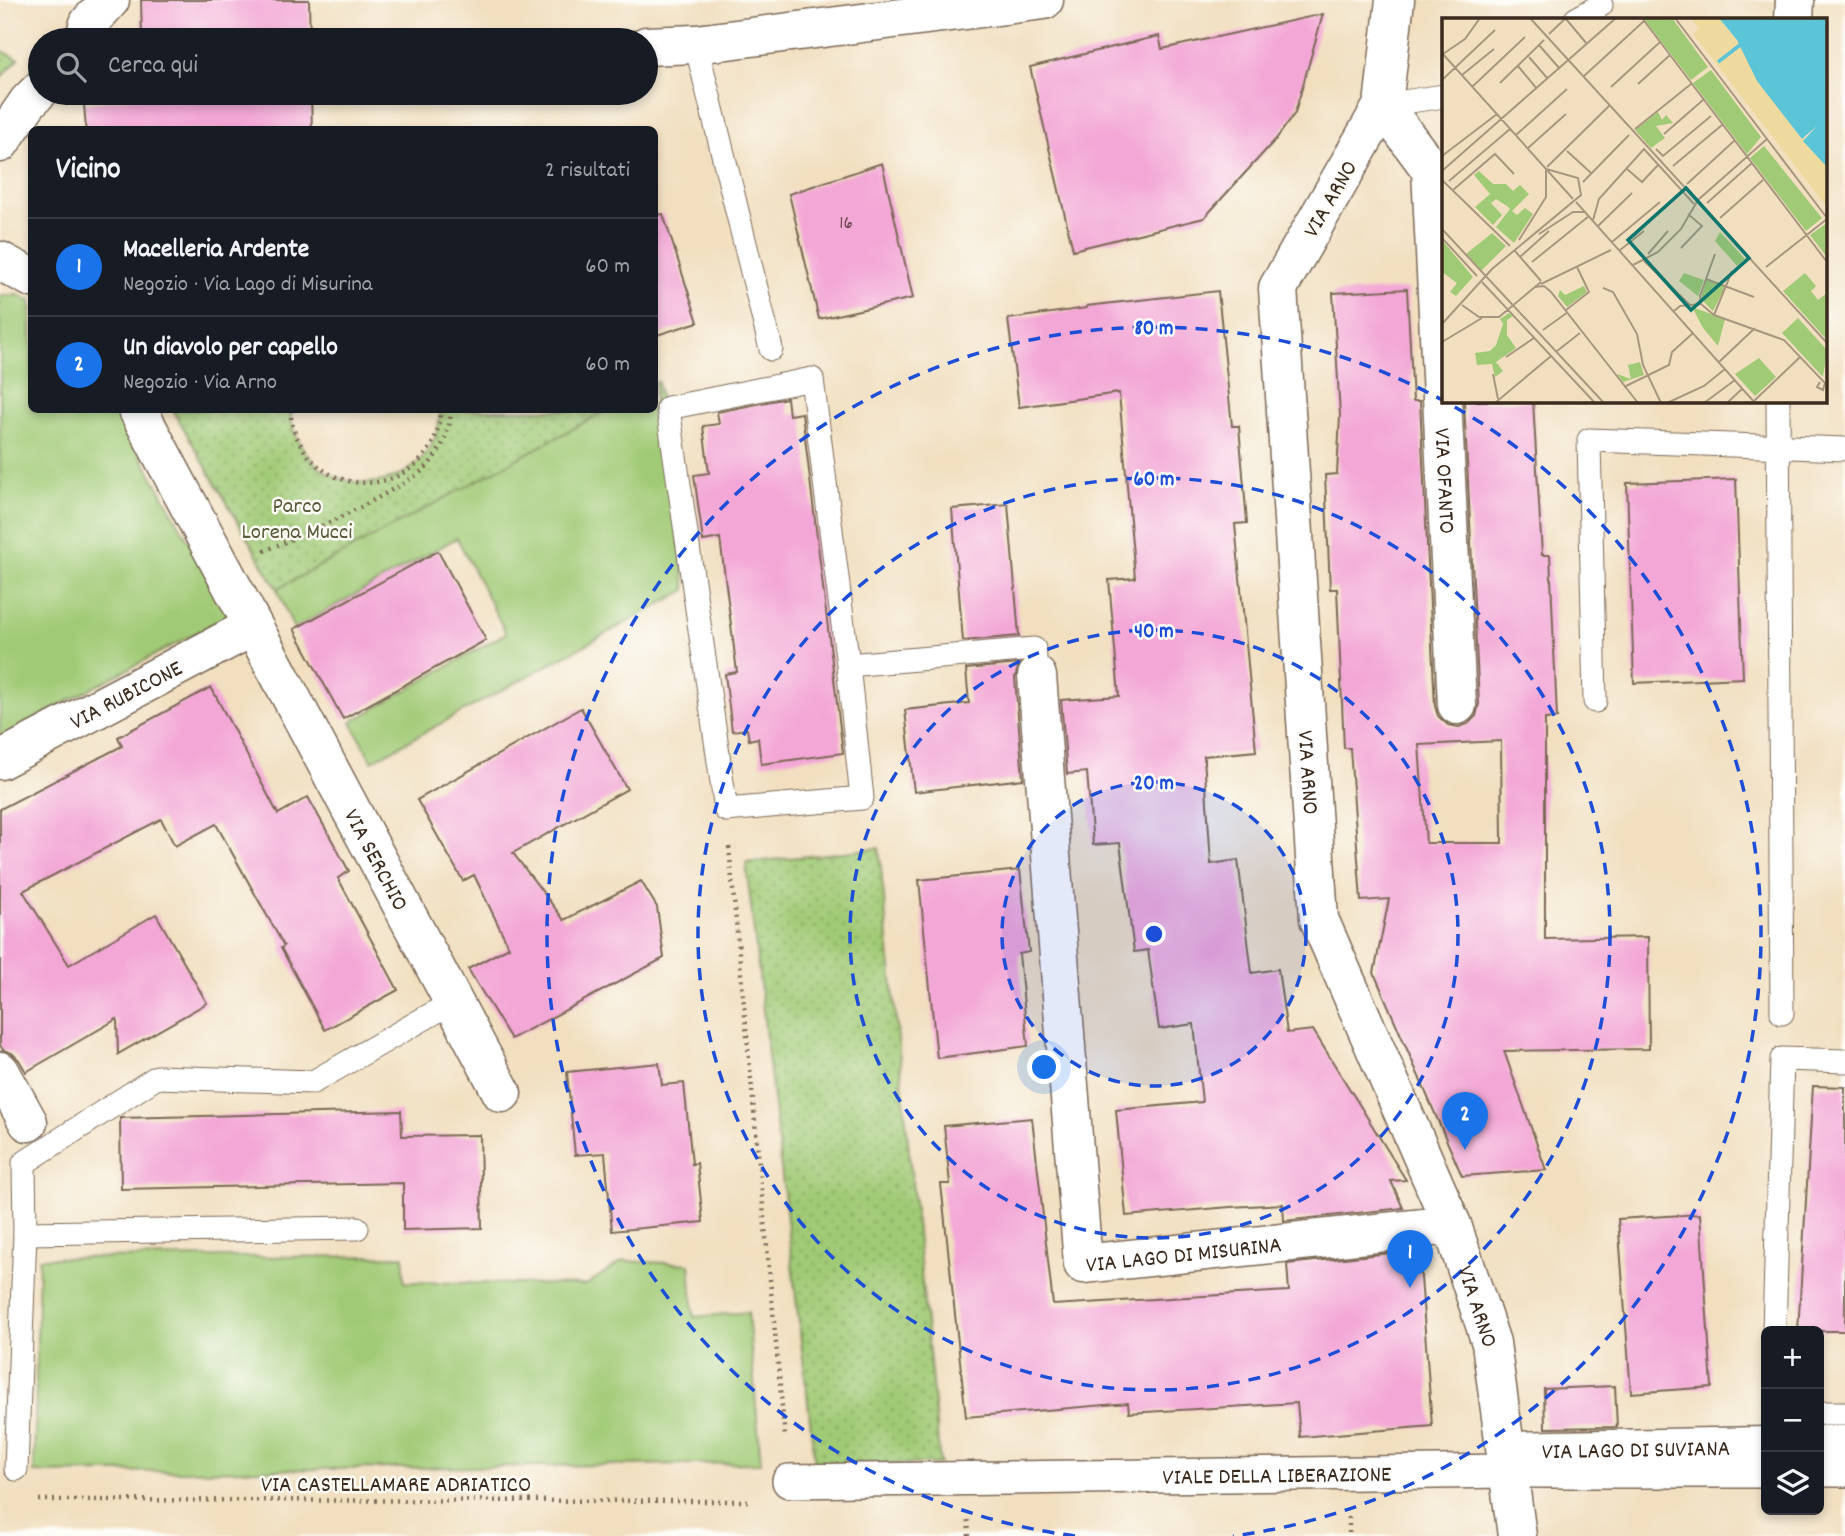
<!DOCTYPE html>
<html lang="it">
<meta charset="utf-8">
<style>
:root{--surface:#171b24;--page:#242831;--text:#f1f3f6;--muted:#9ea1a6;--line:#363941;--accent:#1a73e8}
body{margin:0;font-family:Dekko,sans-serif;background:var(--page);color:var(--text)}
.controls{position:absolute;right:21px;bottom:21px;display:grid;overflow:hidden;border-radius:10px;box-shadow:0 4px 10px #0003}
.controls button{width:63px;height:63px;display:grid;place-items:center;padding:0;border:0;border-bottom:2px solid var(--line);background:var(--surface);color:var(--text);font:35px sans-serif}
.you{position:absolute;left:1045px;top:1068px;width:24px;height:24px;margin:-18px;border:5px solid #fff;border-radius:50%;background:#1a73e8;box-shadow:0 0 0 10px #1a73e833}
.badge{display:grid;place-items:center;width:46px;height:46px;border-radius:50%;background:var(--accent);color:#fff;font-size:23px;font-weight:700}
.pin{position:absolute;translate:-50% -58px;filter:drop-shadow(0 2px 4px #0008)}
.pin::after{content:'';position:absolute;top:37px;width:24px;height:21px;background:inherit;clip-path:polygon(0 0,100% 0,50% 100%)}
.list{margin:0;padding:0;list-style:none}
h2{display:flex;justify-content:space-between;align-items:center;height:91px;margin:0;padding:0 28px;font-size:30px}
h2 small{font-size:23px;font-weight:400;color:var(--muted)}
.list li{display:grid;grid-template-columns:46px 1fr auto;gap:21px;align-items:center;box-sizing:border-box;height:98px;padding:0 28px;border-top:2px solid var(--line)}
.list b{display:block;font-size:26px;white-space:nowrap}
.list p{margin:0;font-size:23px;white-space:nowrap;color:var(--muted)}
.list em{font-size:23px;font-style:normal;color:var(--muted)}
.icon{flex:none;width:38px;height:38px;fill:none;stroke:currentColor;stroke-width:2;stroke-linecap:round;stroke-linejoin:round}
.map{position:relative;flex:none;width:1845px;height:1536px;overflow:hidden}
.search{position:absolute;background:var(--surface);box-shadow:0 4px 10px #0003;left:28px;top:28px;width:630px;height:77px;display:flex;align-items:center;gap:18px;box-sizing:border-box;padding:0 24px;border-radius:38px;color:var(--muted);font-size:26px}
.panel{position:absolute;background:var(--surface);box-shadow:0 4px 10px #0003;left:28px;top:126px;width:630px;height:287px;border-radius:10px}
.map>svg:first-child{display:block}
.green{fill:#a1ca76;stroke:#6e7a4a;stroke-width:2}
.park{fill:url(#park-dots);stroke:#6e7a4a;stroke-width:2}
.building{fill:#f3a7d6;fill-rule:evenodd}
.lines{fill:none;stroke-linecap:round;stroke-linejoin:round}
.service-casing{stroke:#7b6957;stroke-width:25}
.pedestrian-casing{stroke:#7b6957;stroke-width:36}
.minor-casing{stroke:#7b6957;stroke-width:41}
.path{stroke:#7b6957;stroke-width:4.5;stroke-dasharray:2 5;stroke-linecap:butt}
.service{stroke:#fff;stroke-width:23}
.pedestrian{stroke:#fff;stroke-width:33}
.minor{stroke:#fff;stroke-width:38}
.ring{fill:none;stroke:#1d4ed8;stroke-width:3.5;stroke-dasharray:12 9}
.labels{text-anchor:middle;stroke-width:5;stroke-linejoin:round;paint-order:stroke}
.number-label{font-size:19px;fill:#69494c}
.street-label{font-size:23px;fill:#3b2a1e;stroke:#fdfcf7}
.park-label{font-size:23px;fill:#5a5a38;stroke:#fdfcf7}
.inset-river{fill:none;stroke:#5bc4d6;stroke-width:3.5}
.inset-road{fill:none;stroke:#a8977f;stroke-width:2}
.view{fill:#0f766e;fill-opacity:0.15;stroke:#0f766e;stroke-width:3.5}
.inset-edge{fill:none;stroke:#3b2a1e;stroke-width:3.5}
.centre{fill:#1d4ed8;stroke:#fdfcf7;stroke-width:3.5}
.ring-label{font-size:21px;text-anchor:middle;font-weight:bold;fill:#1d4ed8;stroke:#fdfcf7;stroke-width:5;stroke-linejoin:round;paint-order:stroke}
</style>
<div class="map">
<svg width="1845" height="1536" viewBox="0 0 1845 1536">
<defs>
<pattern id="park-dots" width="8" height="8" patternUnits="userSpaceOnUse" patternTransform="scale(1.75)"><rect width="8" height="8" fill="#a1ca76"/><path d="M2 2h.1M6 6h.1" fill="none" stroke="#84a460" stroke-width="1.8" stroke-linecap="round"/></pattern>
</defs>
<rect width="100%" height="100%" fill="#fdfcf7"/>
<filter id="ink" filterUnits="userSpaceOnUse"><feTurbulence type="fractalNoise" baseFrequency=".0143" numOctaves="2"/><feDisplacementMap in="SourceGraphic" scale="14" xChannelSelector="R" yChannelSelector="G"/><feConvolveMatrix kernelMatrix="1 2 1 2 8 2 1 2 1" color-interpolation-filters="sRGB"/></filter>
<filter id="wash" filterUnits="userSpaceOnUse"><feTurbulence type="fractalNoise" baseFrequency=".00686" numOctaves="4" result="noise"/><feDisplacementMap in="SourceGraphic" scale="28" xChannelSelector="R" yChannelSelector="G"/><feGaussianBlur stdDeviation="1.57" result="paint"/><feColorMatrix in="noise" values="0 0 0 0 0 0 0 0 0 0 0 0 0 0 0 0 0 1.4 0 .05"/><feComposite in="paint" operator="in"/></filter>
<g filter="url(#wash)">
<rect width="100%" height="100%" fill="#f1dfc0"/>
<g class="green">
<path d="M19 295 31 302 32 410H115L230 615 0 737V296Z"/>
<path d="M658 382 686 590 372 761 351 722 506 633 457 538 294 629 277 589 606 410H654L655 383Z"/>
<path d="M404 1256V1282L586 1285 623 1261 690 1264 694 1317 748 1312 761 1463 34 1473 39 1258Z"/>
</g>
<g class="park">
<path d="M0 50 19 59 0 78Z"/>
<path d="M173 410H291C290 422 295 435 301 445 339 511 440 485 440 410H607L277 589Z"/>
<path d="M879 848 940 1464 815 1463 746 863Z"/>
</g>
<g id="blocks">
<g class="building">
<path d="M141 0H309L310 40H142Z"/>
<path d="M1323 14 1295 113 1276 139 1204 218 1073 250 1030 67 1159 36 1162 49Z"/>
<path d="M170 93H311L312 130H86L84 104Z"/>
<path d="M882 163 913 298 819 319 789 194Z"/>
<path d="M663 214 698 322 654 336V215Z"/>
<path d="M1407 289 1413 401H1420L1435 706 1438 716 1448 725 1459 727 1468 724 1476 716 1479 704 1464 401H1533L1542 555H1550L1557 718 1545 719V939L1648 937 1649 1049 1504 1051 1546 1170 1462 1176 1374 973 1389 899 1361 901 1350 748H1344L1337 589H1330L1325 475 1337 474 1340 416 1333 293ZM1501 741 1502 843H1426L1419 745Z"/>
<path d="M1218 291 1232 426H1239L1247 523 1235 524 1256 751 1204 756 1211 864 1238 860 1252 973 1278 969 1287 1033 1313 1030 1406 1180 1391 1181 1403 1208 1284 1221 1283 1204 1230 1207 1126 1216 1116 1110 1202 1102 1194 1024 1159 1029 1148 950 1134 952 1120 843 1093 845 1087 772 1067 774 1061 700 1119 696 1109 580 1135 578 1119 393 1019 407 1008 319 1087 308V306Z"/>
<path d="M787 398 789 415 802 413 843 753 761 764 758 738 749 740 747 729 732 731 725 674 737 672 720 538 703 541 694 475 709 473 703 426 719 424 717 412Z"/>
<path d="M1736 479 1743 678 1634 683 1627 483Z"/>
<path d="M1008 504 1019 636 963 641 952 509Z"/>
<path d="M438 551 486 640 343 719 294 629Z"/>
<path d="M1019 664 1015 678 1023 779 914 792 905 710 969 703 966 669Z"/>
<path d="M211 687 278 814 308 797 349 871 338 878 398 990 325 1030 281 948 284 946 216 824 175 846 161 819 23 891 69 965 156 914 207 1003 118 1054 117 1019 26 1072 19 1060 12 1053 3 1050 0 1045V809L122 746 118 737Z"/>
<path d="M581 708 627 789 513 853 564 920 641 881 657 907 664 958 511 1039 468 969 509 947 474 875 463 881 417 800Z"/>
<path d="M1020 870 1029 952 1019 954 1028 1046 937 1058 919 880Z"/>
<path d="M659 1063 662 1085 684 1083 692 1164 697 1163 703 1222 612 1231 605 1153 575 1155 567 1072Z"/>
<path d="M1813 1086 1845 1087V1331H1798Z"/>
<path d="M401 1111 402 1136 480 1135 482 1228 403 1230V1183L121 1189 120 1118Z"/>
<path d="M1032 1118 1053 1305 1289 1291 1287 1264 1419 1250 1432 1426 1300 1437 1297 1403 1129 1413 1128 1403 966 1417 941 1184H950L944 1126Z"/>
<path d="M1700 1214 1712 1387 1631 1393 1618 1219Z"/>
<path d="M1615 1386 1617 1427 1545 1428 1544 1389Z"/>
</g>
</g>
</g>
<g filter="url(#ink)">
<use href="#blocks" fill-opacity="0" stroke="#7b6957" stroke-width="2"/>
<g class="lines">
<defs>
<g id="service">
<path d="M1576 19 1601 5"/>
<path d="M696 44 771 349"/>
<path d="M1383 105 1444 96"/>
<path d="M1778 401 1782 1013"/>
<path d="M848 665 862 798 726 810 668 408 812 379 848 665 1034 649 1037 676"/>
<path d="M1595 701 1589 440 1845 449"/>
<path d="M25 1233 357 1228"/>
<path d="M1774 1331 1782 1059 1845 1061"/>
<path d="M1819 1413H1845"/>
<path d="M16 1469 25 1233 24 1163 157 1077 313 1082 453 1002"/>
</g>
<g id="pedestrian">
<path d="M1819 1470H1845"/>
<path id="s1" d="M789 1481 1508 1471H1766"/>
</g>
<g id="minor">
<path id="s2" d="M1395 0 1383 105 1278 288 1319 919 1452 1225 1491 1343 1517 1536"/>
<path d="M1794 19 1795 0"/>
<path d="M84 40 89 23 110 0"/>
<path d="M646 46 696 44 1044 0"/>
<path id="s3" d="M1383 105 1431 170 1457 705"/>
<path d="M0 143 28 102 40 90"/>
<path d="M0 261 32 278"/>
<path id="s4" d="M138 410 502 1093"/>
<path id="s5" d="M1037 676 1083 1264 1452 1225"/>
<path id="s6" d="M0 760 252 627"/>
<path d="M0 1071 28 1122"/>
<path d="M1819 1445 1845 1444"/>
<path id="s7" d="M1506 1451 1766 1446"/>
</g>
</defs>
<use href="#service" class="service-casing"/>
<use href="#pedestrian" class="pedestrian-casing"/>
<use href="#minor" class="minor-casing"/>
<g class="path">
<path d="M291 410C290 422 295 435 301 445 339 511 440 485 440 410"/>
<path d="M264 551C309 532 353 513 395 488 407 481 421 474 430 463 443 447 450 430 451 410"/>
<path d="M729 847 785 1438"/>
<path d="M39 1500 752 1501"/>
<path d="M1349 1517V1536"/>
<path d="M968 1520 969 1536"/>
</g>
<use href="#service" class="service"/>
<use href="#pedestrian" class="pedestrian"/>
<use href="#minor" class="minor"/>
</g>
</g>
<circle cx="1154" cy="934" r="152" fill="#1d4ed8" fill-opacity=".12"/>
<g class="ring">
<circle cx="1154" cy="934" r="152"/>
<circle cx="1154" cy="934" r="304"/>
<circle cx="1154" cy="934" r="456"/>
<path d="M1075 1536A607 607 0 1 1 1233 1536"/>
</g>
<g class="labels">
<g class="number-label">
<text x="846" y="228">16</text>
</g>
<g class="street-label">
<text transform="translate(1329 198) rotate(-60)" y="8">VIA ARNO</text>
<text dy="8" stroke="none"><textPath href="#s3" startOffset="392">VIA OFANTO</textPath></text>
<text dy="8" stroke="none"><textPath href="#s6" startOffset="142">VIA RUBICONE</textPath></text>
<text dy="8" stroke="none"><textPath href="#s2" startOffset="802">VIA ARNO</textPath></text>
<text dy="8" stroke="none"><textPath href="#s4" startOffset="509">VIA SERCHIO</textPath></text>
<text dy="8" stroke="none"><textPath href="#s5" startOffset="691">VIA LAGO DI MISURINA</textPath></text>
<text dy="8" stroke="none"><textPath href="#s2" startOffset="1368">VIA ARNO</textPath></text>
<text dy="8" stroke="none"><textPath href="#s7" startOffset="130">VIA LAGO DI SUVIANA</textPath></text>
<text dy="8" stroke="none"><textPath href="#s1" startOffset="488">VIALE DELLA LIBERAZIONE</textPath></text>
<text x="396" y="1491">VIA CASTELLAMARE ADRIATICO</text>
</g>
<g class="park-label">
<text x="297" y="512">Parco<tspan x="297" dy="26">Lorena Mucci</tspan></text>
</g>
</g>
<g transform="translate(1442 18)">
<rect width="385" height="385" fill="#f1dfc0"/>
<path d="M216 94 220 102 224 97 231 105 214 108 223 120 209 130 193 112ZM37 153 51 166H64L71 173 78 167 87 176 70 193 75 197 83 190 91 196 72 225 54 209 68 191 65 188 54 181 49 185 60 197 51 207 33 189 48 176 32 157ZM278 214 303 241 295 248 273 223ZM50 215 64 228 39 253 24 236ZM0 222 31 259 14 278 8 274 15 265 0 254ZM363 255 374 268 369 273 376 282 385 275V322L341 273ZM264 262 283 269 271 293 259 281ZM67 295 71 298 65 302V317L74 330 54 344 61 353 53 359 50 346 35 347 33 335 48 333 54 327 61 306 58 301ZM317 340 334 359 313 378 293 356Z" fill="#a1ca76"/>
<path d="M249 0H277L299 28 315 63 385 147V189L251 16 257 11Z" fill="#eeda9e"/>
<path d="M201 0H230L266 49 249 62ZM269 52 319 119 305 136 251 65ZM322 128 380 200 364 213 308 140ZM385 205V239L368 217ZM242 255 262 262 256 278 237 263ZM142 268 145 274 125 289 116 278 118 272 123 277ZM250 289 283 301 276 328 261 310ZM356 300 385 332 381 359 340 315ZM198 344 202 357 181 364 175 356 189 361 186 347Z" fill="#a1ca76"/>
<path d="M277 0H385V149L361 123 375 108 360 121 315 63 295 22Z" fill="#5bc4d6"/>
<path class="inset-river" d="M276 44 298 27"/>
<path class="inset-road" d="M88 0 385 325M200 0 385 244M233 0 385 200M124 1 145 26M107 16 124 0M97 27 118 51M0 35 131 181M1 36 23 21 38 0M87 39 106 61M76 48 95 71M20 57 52 31M142 58 202 3M0 62 53 12M58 65 102 22M196 66 228 37M30 69 83 19M169 69 218 24M193 111 249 66M222 116 261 82M74 117 125 71M86 130 124 96M214 131 221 138 269 98M125 133 149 155M0 138 55 96M231 148 280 107M105 149 167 88M185 151 200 164 216 147M0 153 174 0M0 162 68 228M7 163 68 111M141 164 187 117M245 166 292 123M11 172 53 136 72 156M134 184 313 385M265 185 310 145M278 200 321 162M151 202 157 181 202 131 252 186M156 208 190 175M0 211 162 385M97 216 131 194H143M0 220 35 258M77 222 104 179V151M170 224 218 184M239 230 260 208 246 196M178 232 202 213M73 233 99 263M206 236 226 213M78 239 107 213M200 241 248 287M90 244 147 198M191 247 216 234 239 211 256 182 325 121M324 249 385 201M264 261 312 279M40 264 153 385M99 266 169 232M93 269 102 268 109 274 196 385M161 270 171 274 195 316 201 347 219 385M259 286 272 297 342 322 383 365 381 372 375 369 378 364M259 286 258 278 273 236M20 287 37 299H57L99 264M124 292 147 274 135 249M232 293 238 288 259 286M272 297 290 253M0 306 50 251 139 177 136 160 104 151M101 312 126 294M0 324 40 300M115 333 138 315M64 339 92 320M277 344 313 310M51 356 56 381M182 369 227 347 230 334 251 315M312 383 358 339M53 385 109 338M225 385 262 368 283 351M262 385 293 362M285 385 301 370"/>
<path class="view" d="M244 170 307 240 249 292 186 222Z"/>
<rect width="385" height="385" class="inset-edge"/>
</g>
<circle cx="1154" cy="934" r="10" class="centre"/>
<g class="ring-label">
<text x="1154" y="334">80 m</text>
<text x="1154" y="485">60 m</text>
<text x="1154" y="637">40 m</text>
<text x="1154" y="789">20 m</text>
</g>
</svg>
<div class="controls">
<button>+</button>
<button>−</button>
<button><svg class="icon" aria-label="layers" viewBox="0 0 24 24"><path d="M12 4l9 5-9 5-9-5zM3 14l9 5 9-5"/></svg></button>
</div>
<div class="you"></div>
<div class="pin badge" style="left:1410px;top:1288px">1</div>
<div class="pin badge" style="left:1465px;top:1150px">2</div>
<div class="search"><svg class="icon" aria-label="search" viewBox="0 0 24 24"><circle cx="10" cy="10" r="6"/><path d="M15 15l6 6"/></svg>Cerca qui</div>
<section class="panel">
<h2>Vicino<small>2 risultati</small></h2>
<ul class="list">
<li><span class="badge">1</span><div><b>Macelleria Ardente</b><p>Negozio · Via Lago di Misurina</p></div><em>60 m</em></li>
<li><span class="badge">2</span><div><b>Un diavolo per capello</b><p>Negozio · Via Arno</p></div><em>60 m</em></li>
</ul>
</section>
</div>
